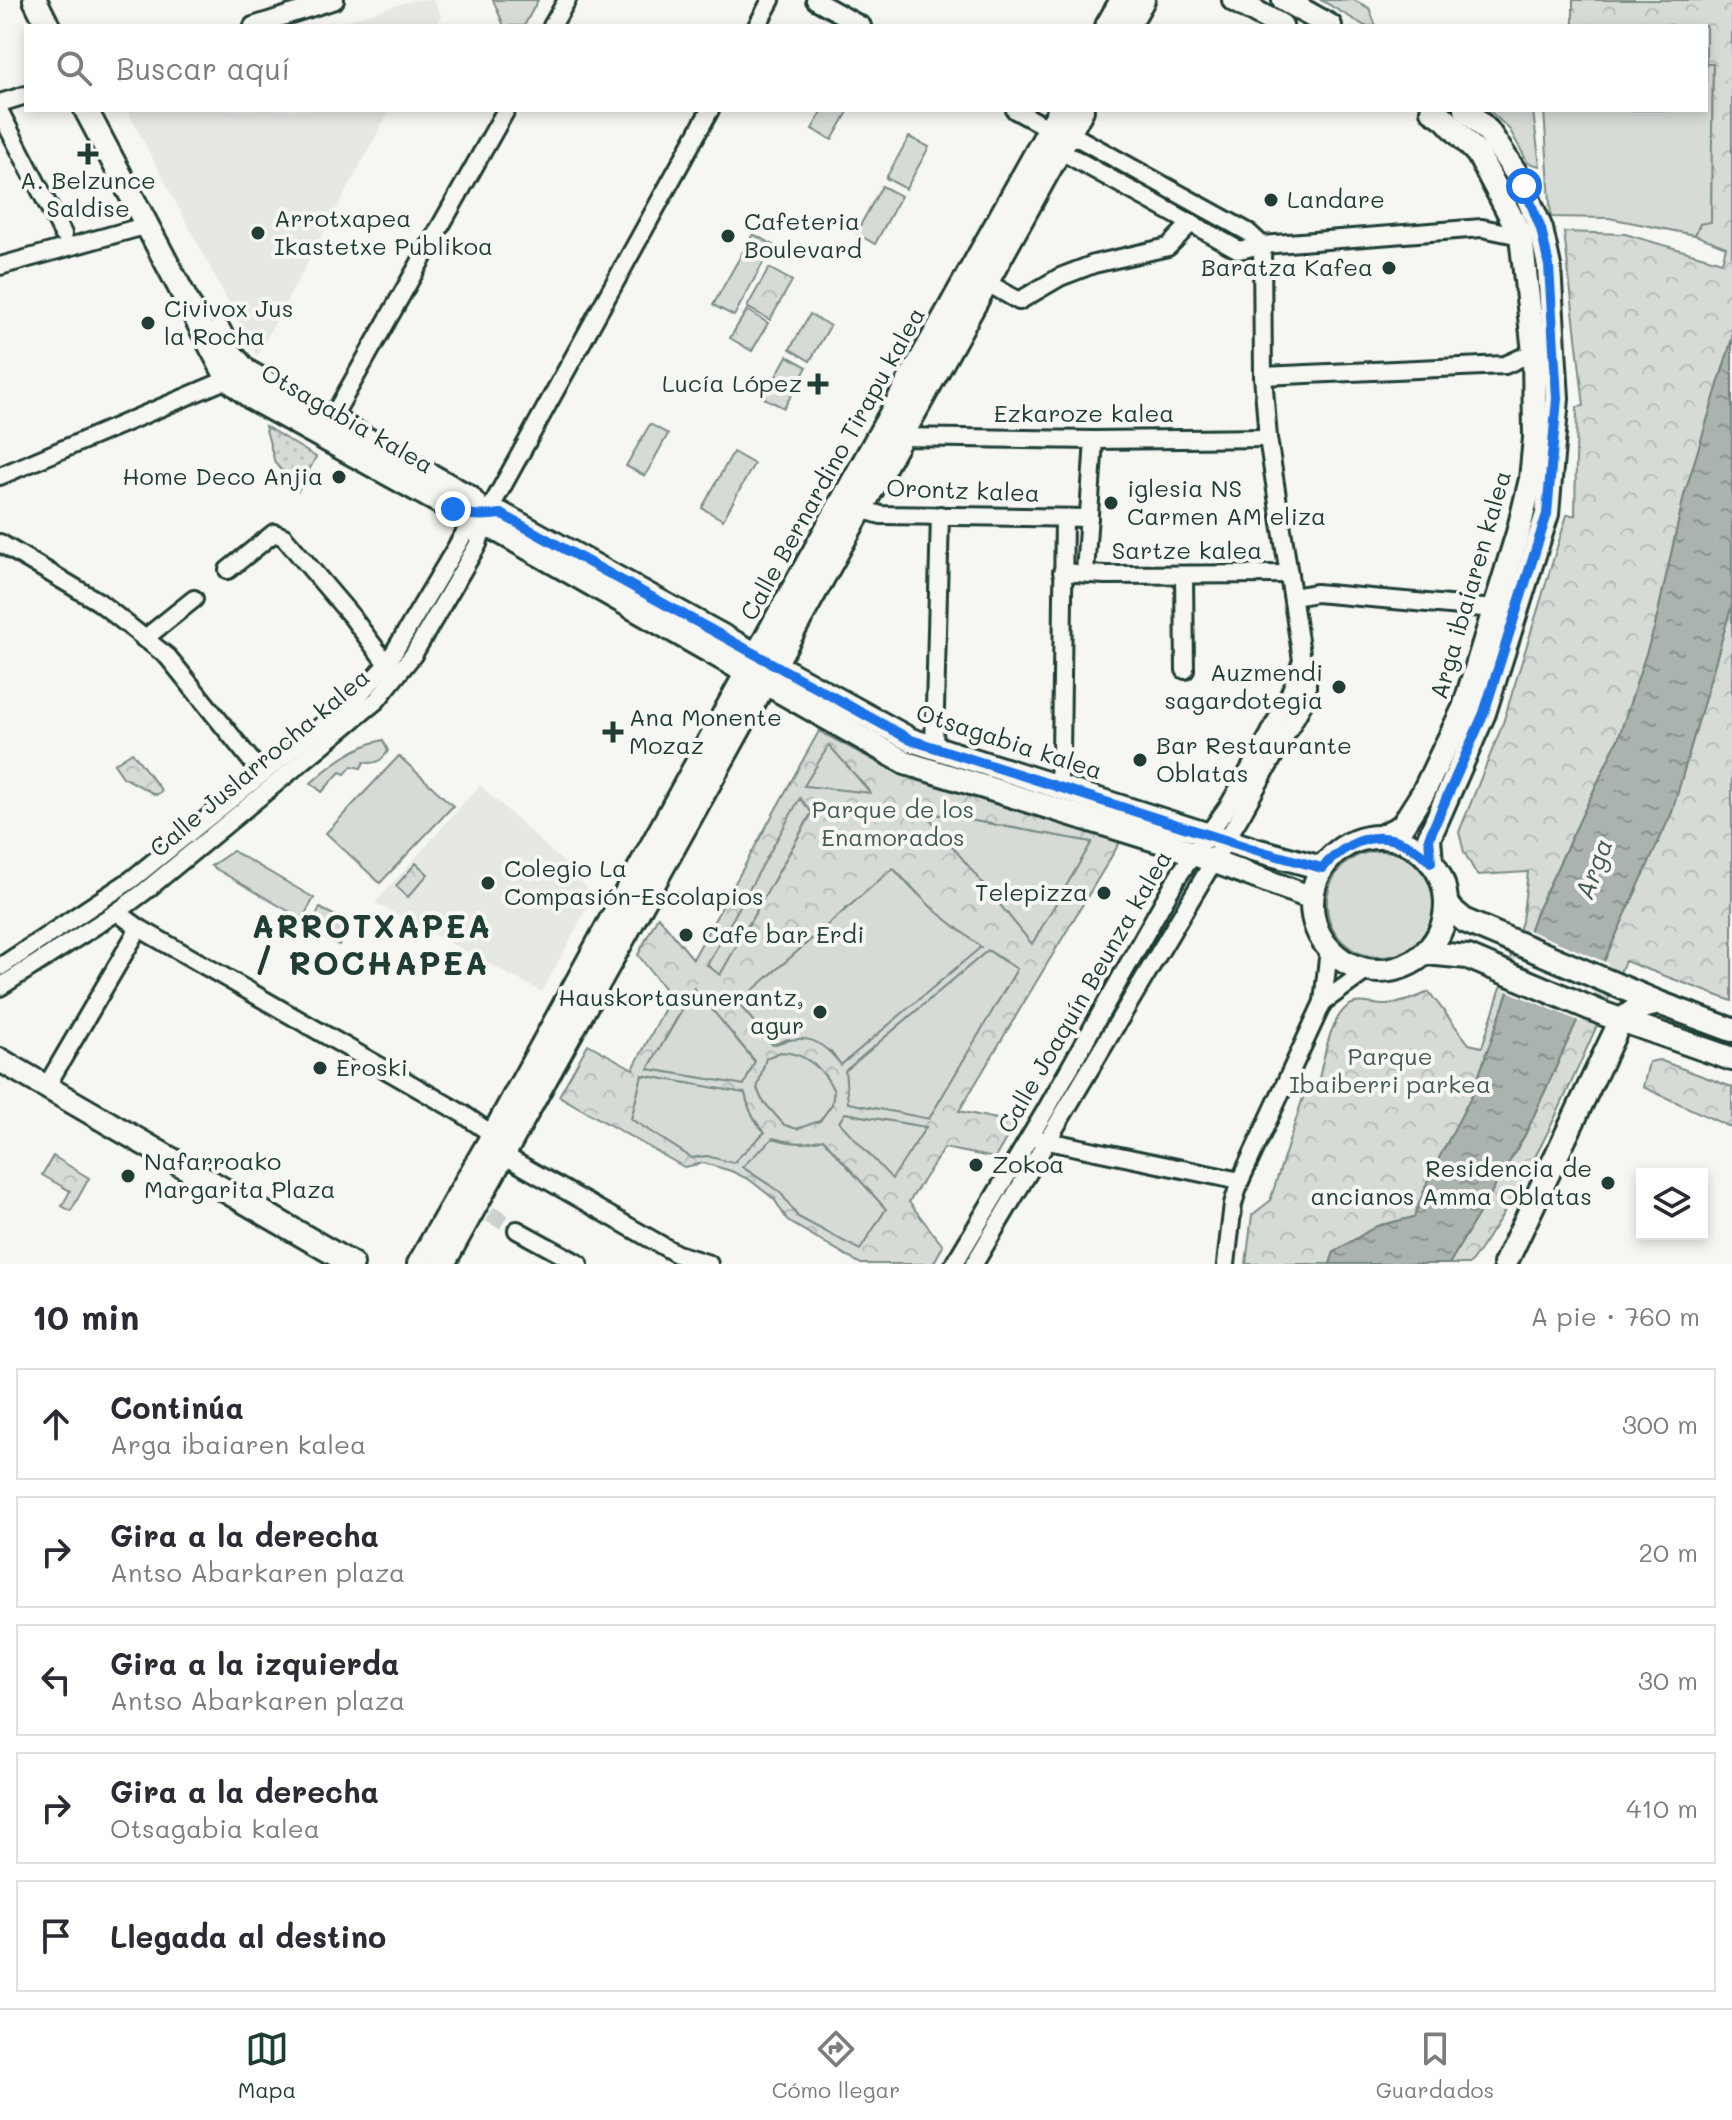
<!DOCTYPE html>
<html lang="es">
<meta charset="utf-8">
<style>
:root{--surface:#fff;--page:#f2f2f3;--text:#2b2b33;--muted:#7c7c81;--line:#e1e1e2;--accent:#1f3d34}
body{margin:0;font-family:Mali,sans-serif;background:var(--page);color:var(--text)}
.controls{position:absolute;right:24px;bottom:24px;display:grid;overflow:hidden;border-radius:0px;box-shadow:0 4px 12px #0003}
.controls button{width:72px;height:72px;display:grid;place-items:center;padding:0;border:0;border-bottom:2px solid var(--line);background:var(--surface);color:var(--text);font:40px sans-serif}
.stop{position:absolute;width:24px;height:24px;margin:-18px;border:6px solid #1a73e8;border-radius:50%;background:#fff}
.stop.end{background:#1a73e8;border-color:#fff;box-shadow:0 2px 8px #0008}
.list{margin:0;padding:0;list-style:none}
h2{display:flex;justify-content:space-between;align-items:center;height:104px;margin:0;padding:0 32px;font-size:34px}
h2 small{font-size:26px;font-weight:400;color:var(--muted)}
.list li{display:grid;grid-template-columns:52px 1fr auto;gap:24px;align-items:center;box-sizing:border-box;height:112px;margin:0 16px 16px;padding:0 16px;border:2px solid var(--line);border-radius:0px}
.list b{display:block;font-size:30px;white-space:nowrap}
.list p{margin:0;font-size:26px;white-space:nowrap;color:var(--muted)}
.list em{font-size:26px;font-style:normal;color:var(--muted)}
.icon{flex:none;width:44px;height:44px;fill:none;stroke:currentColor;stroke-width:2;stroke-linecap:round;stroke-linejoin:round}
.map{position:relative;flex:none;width:1732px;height:1264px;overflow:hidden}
.search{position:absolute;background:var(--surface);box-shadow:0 4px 12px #0003;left:24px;right:24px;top:24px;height:88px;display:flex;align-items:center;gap:20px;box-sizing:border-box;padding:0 28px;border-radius:0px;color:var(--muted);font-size:30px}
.sheet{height:744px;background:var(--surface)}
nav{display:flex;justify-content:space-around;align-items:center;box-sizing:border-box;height:112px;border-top:2px solid var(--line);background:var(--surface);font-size:22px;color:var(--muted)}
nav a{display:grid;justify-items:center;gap:4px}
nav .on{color:var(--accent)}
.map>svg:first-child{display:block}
.built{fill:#e6e8e4}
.grass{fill:#d6dbd6;stroke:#7a8c85;stroke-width:2}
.forest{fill:url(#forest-crowns);stroke:#7a8c85;stroke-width:2;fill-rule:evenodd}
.garden{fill:url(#garden-dots);stroke:#7a8c85;stroke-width:2}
.water{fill:url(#water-ripples);stroke:#72847d;stroke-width:2}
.pier{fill:#f6f6f2}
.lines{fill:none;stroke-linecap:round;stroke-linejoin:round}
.street-tunnel{stroke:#cbd1cc;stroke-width:16;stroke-dasharray:16 8;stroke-linecap:butt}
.street-casing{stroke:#1f3d34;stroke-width:22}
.secondary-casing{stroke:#1f3d34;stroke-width:28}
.street{stroke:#f6f6f2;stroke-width:16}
.secondary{stroke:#f6f6f2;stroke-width:22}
.route{stroke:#1a73e8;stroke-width:10}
.poi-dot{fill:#1f3d34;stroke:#f6f6f2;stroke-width:3}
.labels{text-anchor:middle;stroke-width:8;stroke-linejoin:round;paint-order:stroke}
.poi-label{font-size:24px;fill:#1f3d34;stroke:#f6f6f2;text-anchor:start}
.street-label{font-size:24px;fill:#1f3d34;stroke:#f6f6f2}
.park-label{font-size:24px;fill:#445d54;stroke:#f6f6f2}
.water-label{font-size:26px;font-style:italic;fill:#425a52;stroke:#f6f6f2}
.district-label{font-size:32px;font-weight:bold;letter-spacing:2px;fill:#1f3d34;stroke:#f6f6f2}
</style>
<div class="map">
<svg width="1732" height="1264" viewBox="0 0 1732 1264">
<defs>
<pattern id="forest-crowns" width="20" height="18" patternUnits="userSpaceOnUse" patternTransform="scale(2)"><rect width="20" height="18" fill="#d6dbd6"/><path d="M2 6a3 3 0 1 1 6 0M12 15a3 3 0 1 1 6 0" fill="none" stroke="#b7bdb8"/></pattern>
<pattern id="garden-dots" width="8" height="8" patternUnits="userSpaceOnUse" patternTransform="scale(2)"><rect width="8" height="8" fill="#d6dbd6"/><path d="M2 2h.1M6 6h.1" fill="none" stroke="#b7bdb8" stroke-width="1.8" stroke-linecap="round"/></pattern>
<pattern id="water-ripples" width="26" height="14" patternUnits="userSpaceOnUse" patternTransform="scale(2)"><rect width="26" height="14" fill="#aab3ae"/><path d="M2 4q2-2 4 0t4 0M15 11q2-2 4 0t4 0" fill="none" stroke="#8a938e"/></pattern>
</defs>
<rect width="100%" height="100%" fill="#f6f6f2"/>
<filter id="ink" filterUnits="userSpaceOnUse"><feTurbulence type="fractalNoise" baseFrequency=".0125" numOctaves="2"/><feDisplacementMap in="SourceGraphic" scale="16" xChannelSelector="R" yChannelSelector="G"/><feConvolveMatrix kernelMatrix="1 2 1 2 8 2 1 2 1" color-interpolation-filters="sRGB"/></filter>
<g filter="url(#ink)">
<g class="built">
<path d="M414 0H433L441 16 436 26H329Z"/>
<path d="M127 110H390L257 356Z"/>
<path d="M480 785 578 876 588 890 590 903 542 992 375 903Z"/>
</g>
<g class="grass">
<path d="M493 0H538L524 26H504Z"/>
<path d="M1321 0H1354L1369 8 1376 26H1365Z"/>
<path d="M1713 63 1711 223 1700 224 1695 235 1609 218 1551 217 1544 110H1706V64Z"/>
<path d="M823 110H849L832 140 812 129Z"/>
<path d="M1489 110 1533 112 1540 166 1528 163 1510 130Z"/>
<path d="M909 137 929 147 906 189 886 178Z"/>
<path d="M882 186 901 196 875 244 856 233Z"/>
<path d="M753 234 773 245 734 316 713 305Z"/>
<path d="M810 314 830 326 810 361 790 349Z"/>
<path d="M787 356 807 367 784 408 764 398Z"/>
<path d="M650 424 668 434 645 476 626 466Z"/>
<path d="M733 452 754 464 723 520 702 508Z"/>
<path d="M383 740 388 751C382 761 375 765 364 762L361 768 352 766 345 774 340 772 322 792 311 783C332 764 355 746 383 740Z"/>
<path d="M829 744 871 793 803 786Z"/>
<path d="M399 756 453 806 380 883 326 833Z"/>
<path d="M799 798 812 812 720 976 707 965Z"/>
<path d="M924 812 1092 842 1032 945Z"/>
<circle cx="1380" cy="904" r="53"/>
<path d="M233 851 314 898 302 919 211 866Z"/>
<path d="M893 868 912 889 982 947 841 1065 831 1051 788 1039 773 1045 738 1003Z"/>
<path d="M1191 873 1196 875 1056 1116 1049 1111Z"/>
<path d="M988 950 1003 961 1018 968 929 1119 847 1103 845 1071Z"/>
<path d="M695 988 755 1062 744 1085 648 1069Z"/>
<path d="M780 1052C805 1052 824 1069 834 1091L832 1104 820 1121 797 1129 784 1125 762 1100 757 1088 766 1058Z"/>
<path d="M642 1075 745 1093C749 1110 753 1120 765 1132L732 1164 707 1156 692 1158 631 1119Z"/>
<path d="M845 1113 926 1127 892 1180 839 1122Z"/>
<path d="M773 1138C792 1144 804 1145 822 1138L886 1209 860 1251 798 1217 780 1192 741 1166Z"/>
</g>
<g class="forest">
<path d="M1573 0H1732V339L1684 496 1655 626 1619 737 1535 915 1472 1095 1414 1217 1377 1226 1334 1252 1330 1264H1246L1252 1215 1270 1201 1306 1088 1316 1092C1322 1069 1329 1009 1355 1003 1365 1001 1377 1006 1387 1005 1402 1003 1416 998 1429 992L1469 1044 1482 1047 1522 921 1528 872 1477 875 1464 852 1459 832 1502 726 1567 515H1575L1577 407 1584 406 1564 232 1625 234 1722 262 1726 247 1695 235 1700 224 1711 222 1713 64H1706V26H1573Z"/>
<path d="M769 268 792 281 770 320 747 307Z"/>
<path d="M747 310 768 323 752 351 730 338Z"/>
<path d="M1732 604V1001L1625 961C1580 1064 1536 1172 1470 1264H1449L1525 1135 1672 812Z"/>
<path d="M819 731 892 770 1120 842 959 1111 1015 1123 995 1158 944 1148 909 1202 943 1246 933 1264H861L788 1221 774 1199 750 1180 731 1171 704 1163 684 1167 559 1096 588 1044 633 1069 671 997 638 955 658 916 693 959ZM829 745 870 792V793L804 786ZM800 798 812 813 720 975 707 965ZM925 812 1092 842 1032 944 925 813ZM893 868 933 909 981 947 841 1065C820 1038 805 1033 773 1045L738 1003ZM988 950 1017 969 929 1119 848 1103 845 1071ZM694 988 755 1061 744 1085 648 1069ZM780 1052C805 1052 824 1069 834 1091L832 1104 820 1121 797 1129 784 1125 762 1100 757 1089 766 1058ZM642 1075 745 1093C749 1110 753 1120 765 1132L733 1163 707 1156 692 1158 631 1119ZM845 1113 925 1127H926L892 1179 839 1122ZM773 1138C792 1143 804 1145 823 1139L886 1209 860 1250 798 1217 780 1192 742 1167Z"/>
<path d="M132 752 162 791 156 795 123 777 114 764Z"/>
<path d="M416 863 428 874 408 897 396 886Z"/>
<path d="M320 908 351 924 339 945 308 929Z"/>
<path d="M1659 1060 1732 1087V1128L1643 1087 1649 1062Z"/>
<path d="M53 1156 89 1178 71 1211 62 1206 70 1191 42 1175Z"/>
</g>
<path class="garden" d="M265 426 316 457 298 491 275 463Z"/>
<path class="water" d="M1732 339V604L1672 812 1525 1135 1449 1264H1330L1334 1252 1377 1226 1414 1217 1429 1177 1472 1095 1535 915 1619 737 1655 626 1684 496Z"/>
<path class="pier" d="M1526 929 1608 963 1581 1022 1505 990Z"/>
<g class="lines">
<path class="street-tunnel" d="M490 1214 517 1230"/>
<defs>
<g id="street">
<path d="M815 0 862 26"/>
<path d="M253 26 335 0"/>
<path d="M552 26 567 0"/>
<path d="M757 26 771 0"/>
<path d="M0 103 26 95"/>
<path d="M1015 110 1050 129"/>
<path d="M0 112 63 234"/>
<path d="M1069 133 1248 232 1262 245"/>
<path d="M1059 150 1239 250 1262 245 1482 228 1521 236"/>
<path d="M0 266 148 225"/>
<path d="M986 282 1019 301 1060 277 1094 264 1168 247 1191 223"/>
<path d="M1263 376 1505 365 1534 352"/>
<path d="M331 420 506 110"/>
<path d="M900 437 1094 440 1268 438"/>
<path d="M0 476 228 379"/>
<path d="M860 509 881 515 1089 518"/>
<path d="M0 543 99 602 168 657 262 774"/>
<path d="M228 570 274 533 284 537 352 617 387 664"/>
<path d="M1062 572 1105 575 1289 574"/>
<path d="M1085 573 1094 440"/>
<path d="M1184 576 1185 670"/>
<path d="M1293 597 1316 593 1494 609"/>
<path d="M144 639 194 599"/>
<path d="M934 747 940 515"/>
<path d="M1058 786 1061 756 1064 518"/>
<path d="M117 912 139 928 463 1114 493 1135"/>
<path d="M0 967 131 880 357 697 387 664 464 534 485 517"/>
<path d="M0 987 117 912 144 892 377 700 413 655 478 544 486 516 710 110"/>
<path d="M1323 1002 1366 971"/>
<path d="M46 1087 139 928"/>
<path d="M1038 1139 1240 1181"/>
<path d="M505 1156 677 1254 709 1264"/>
<path d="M517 1230 579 1264"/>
<path d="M954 1264 1046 1110 1178 876 1229 805 1269 735 1290 693 1302 660"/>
<path d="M974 1264 1241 815 1307 697V680L1302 660 1268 438 1263 376 1262 245"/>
<path d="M1226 1264 1233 1204 1240 1181 1323 1002 1329 950"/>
</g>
<g id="secondary">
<path d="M35 0 48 26"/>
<path d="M1234 0 1281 26"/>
<path d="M1284 0 1330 26"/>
<path d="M1107 26 1122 0"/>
<path d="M1128 26 1143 0"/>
<path d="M86 110 228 379 253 399 459 513 501 514 911 740 1256 850 1322 868"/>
<path d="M219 331 229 351 246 371 469 497 495 529 906 763 1162 842 1312 898"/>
<path d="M1380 837 1402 826 1423 793 1464 708 1518 533 1531 479 1535 438 1534 352 1521 236 1478 154 1444 118 1432 110"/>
<circle cx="1379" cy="904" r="67"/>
<path d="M1431 862 1429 838 1484 713 1547 514 1557 398 1549 266 1541 229 1520 179 1488 131 1466 110"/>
<path d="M1446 905 1465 921 1659 1003 1732 1030"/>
<path d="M1426 953 1468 957 1604 1014 1732 1059"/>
<path d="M0 1060 352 1264"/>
<path d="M419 1264 493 1135 747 672 1060 110"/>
<path d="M443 1264 1082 110"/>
<path d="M1505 1264 1621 1020 1638 1008 1659 1003"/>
</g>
</defs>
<use href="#street" class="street-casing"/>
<use href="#secondary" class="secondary-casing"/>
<use href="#street" class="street"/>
<use href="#secondary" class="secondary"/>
</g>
</g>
<g class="lines" filter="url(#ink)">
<path class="route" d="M453 509C466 517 486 516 501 514L911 740 1256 850 1322 868C1357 831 1393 827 1431 862L1429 838 1484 713 1547 514 1557 398 1549 266 1541 229 1524 186"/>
</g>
<g class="poi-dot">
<path d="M84 142h8v8h8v8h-8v8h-8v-8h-8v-8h8z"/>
<circle cx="1271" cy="200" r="8"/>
<circle cx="258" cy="233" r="8"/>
<circle cx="728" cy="236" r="8"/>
<circle cx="1389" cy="268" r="8"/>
<circle cx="148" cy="323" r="8"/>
<path d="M814 372h8v8h8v8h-8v8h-8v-8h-8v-8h8z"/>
<circle cx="339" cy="477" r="8"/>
<circle cx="1111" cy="503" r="8"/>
<circle cx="1339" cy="687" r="8"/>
<path d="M609 720h8v8h8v8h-8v8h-8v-8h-8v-8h8z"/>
<circle cx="1140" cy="760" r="8"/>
<circle cx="488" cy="883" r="8"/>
<circle cx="1104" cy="893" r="8"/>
<circle cx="686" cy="935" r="8"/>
<circle cx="820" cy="1012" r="8"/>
<circle cx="320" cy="1068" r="8"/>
<circle cx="976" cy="1165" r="8"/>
<circle cx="128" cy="1176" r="8"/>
<circle cx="1608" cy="1183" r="8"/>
</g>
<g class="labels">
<g class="poi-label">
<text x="88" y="189" text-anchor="middle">A. Belzunce<tspan x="88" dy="28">Saldise</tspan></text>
<text x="1287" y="208">Landare</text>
<text x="274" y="227">Arrotxapea<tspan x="274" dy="28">Ikastetxe Publikoa</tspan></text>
<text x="744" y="230">Cafeteria<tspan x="744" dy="28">Boulevard</tspan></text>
<text x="1373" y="276" text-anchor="end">Baratza Kafea</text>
<text x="164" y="317">Civivox Jus<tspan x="164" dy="28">la Rocha</tspan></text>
<text x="802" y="392" text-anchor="end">Lucía López</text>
<text x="323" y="485" text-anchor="end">Home Deco Anjia</text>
<text x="1127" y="497">iglesia NS<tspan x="1127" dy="28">Carmen AM eliza</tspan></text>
<text x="1323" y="681" text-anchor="end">Auzmendi<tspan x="1323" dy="28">sagardotegia</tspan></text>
<text x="629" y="726">Ana Monente<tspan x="629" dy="28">Mozaz</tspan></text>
<text x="1156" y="754">Bar Restaurante<tspan x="1156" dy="28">Oblatas</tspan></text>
<text x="504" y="877">Colegio La<tspan x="504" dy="28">Compasión-Escolapios</tspan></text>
<text x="1088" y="901" text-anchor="end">Telepizza</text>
<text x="702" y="943">Cafe bar Erdi</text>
<text x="804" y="1006" text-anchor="end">Hauskortasunerantz,<tspan x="804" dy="28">agur</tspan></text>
<text x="336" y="1076">Eroski</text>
<text x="144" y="1170">Nafarroako<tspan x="144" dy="28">Margarita Plaza</tspan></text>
<text x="992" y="1173">Zokoa</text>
<text x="1592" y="1177" text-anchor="end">Residencia de<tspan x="1592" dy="28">ancianos Amma Oblatas</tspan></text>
</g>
<g class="street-label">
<text x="1084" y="422">Ezkaroze kalea</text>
<text transform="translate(347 419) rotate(30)" y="8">Otsagabia kalea</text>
<text transform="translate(833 464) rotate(-61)" y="8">Calle Bernardino Tirapu kalea</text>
<text transform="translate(963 491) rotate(2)" y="8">Orontz kalea</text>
<text x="1187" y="559">Sartze kalea</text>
<text transform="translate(1471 585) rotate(-74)" y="8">Arga ibaiaren kalea</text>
<text transform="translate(1009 742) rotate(18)" y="8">Otsagabia kalea</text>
<text transform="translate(260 763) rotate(-40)" y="8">Calle Juslarrocha kalea</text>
<text transform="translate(1085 992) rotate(-60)" y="8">Calle Joaquín Beunza kalea</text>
</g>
<g class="park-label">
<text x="893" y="818">Parque de los<tspan x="893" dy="28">Enamorados</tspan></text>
<text x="1390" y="1065">Parque<tspan x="1390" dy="28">Ibaiberri parkea</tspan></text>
</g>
<g class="water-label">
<text transform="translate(1594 869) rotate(-70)" y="9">Arga</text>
</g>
<g class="district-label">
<text x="372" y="938">ARROTXAPEA<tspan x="372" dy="37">/ ROCHAPEA</tspan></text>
</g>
</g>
</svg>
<div class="controls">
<button><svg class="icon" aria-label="layers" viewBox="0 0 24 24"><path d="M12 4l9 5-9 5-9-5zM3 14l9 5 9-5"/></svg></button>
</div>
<div class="stop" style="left:1524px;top:186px"></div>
<div class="stop end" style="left:453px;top:509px"></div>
<div class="search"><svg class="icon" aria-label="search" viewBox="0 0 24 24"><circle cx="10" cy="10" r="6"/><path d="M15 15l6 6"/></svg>Buscar aquí</div>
</div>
<section class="sheet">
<h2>10 min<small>A pie · 760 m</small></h2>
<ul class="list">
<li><svg class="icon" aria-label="ahead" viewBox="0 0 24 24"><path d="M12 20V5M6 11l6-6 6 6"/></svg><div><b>Continúa</b><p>Arga ibaiaren kalea</p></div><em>300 m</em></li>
<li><svg class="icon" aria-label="right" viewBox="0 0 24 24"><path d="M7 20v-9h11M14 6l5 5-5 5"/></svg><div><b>Gira a la derecha</b><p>Antso Abarkaren plaza</p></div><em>20 m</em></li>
<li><svg class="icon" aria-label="left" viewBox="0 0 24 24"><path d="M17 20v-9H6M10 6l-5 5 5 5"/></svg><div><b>Gira a la izquierda</b><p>Antso Abarkaren plaza</p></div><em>30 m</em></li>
<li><svg class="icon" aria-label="right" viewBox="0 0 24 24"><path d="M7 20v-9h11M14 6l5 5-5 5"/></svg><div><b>Gira a la derecha</b><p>Otsagabia kalea</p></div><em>410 m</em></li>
<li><svg class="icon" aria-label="arrive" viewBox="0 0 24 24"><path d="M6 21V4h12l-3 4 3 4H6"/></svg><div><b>Llegada al destino</b></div></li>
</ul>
</section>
<nav>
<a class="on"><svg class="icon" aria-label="map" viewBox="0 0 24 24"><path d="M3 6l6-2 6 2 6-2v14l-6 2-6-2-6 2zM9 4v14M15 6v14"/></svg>Mapa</a>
<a><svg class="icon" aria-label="directions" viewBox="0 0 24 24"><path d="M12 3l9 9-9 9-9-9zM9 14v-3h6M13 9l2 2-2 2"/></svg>Cómo llegar</a>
<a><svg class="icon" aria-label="saved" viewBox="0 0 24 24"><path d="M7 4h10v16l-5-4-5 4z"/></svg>Guardados</a>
</nav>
